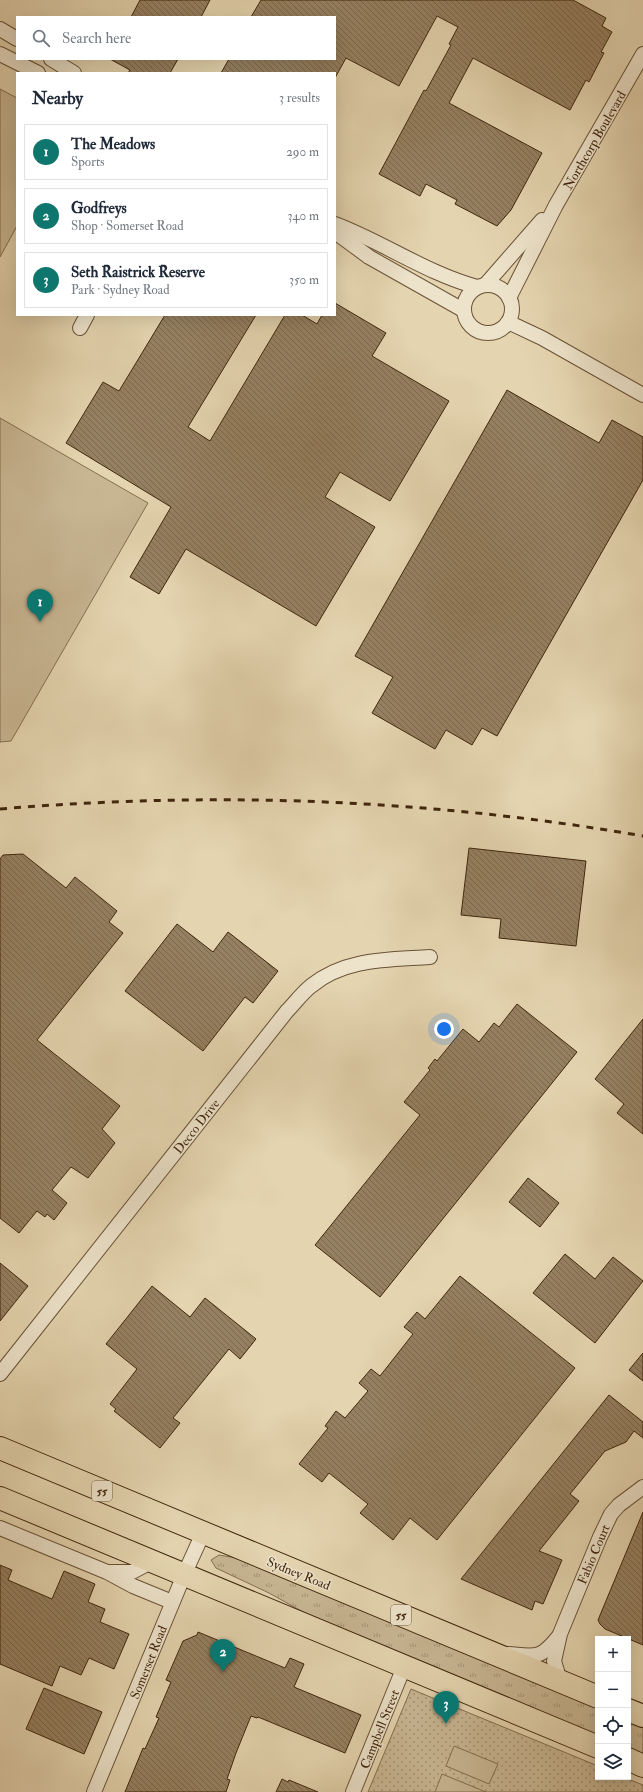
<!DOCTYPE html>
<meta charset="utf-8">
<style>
:root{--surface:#fff;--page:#f6f6f7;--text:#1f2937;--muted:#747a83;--line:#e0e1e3;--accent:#0f766e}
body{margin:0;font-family:"IM FELL Double Pica",serif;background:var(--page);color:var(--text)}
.controls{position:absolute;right:12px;bottom:12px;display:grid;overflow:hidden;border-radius:0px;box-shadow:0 4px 16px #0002}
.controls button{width:36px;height:36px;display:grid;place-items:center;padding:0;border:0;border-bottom:1px solid var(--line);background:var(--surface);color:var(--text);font:20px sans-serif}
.you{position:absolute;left:444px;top:1029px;width:14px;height:14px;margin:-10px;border:3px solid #fff;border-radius:50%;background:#1a73e8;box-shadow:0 0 0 6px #1a73e833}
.badge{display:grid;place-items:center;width:26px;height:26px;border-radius:50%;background:var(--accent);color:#fff;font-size:13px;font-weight:700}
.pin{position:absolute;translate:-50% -33px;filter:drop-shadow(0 1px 2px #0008)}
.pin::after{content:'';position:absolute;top:21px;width:14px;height:12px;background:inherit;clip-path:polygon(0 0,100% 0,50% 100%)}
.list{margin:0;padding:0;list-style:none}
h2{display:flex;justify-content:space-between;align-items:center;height:52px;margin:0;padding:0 16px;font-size:17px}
h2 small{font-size:13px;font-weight:400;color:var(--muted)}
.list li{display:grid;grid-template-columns:26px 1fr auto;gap:12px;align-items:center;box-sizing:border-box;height:56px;margin:0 8px 8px;padding:0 8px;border:1px solid var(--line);border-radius:0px}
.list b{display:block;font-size:15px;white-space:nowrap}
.list p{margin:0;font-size:13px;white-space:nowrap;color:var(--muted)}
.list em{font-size:13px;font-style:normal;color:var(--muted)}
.icon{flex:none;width:22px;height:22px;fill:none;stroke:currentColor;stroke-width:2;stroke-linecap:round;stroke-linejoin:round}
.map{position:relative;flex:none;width:643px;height:1792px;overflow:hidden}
.search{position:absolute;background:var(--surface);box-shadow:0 4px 16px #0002;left:16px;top:16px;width:320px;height:44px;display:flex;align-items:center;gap:10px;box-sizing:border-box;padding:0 14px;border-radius:0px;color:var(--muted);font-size:15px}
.panel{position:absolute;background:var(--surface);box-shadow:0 4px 16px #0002;left:16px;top:72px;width:320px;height:244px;border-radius:0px}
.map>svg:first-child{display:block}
.grass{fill:url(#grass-tufts);stroke:#846e50}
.park{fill:url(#park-dots);stroke:#846e50}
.garden{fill:#c8b693;stroke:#846e50}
.building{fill:url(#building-back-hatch);stroke:#40260d}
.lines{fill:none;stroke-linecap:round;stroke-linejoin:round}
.minor-casing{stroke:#695236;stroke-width:16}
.trunk-casing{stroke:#40260d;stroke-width:24}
.minor{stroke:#ede3cb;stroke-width:14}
.trunk{stroke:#e4d4af;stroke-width:22}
.rail{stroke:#40260d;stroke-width:3;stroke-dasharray:7 7;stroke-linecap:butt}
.labels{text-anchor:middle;stroke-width:3;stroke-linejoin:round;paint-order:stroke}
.shield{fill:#ede3cb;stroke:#745f46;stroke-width:1}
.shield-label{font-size:12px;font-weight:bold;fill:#40260d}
.street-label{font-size:13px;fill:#40260d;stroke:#ede3cb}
</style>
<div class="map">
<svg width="643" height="1792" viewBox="0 0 643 1792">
<defs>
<pattern id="grass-tufts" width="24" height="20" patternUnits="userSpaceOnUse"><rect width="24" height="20" fill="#c8b693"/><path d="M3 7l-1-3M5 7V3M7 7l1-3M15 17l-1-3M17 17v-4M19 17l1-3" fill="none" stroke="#a49476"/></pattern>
<pattern id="park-dots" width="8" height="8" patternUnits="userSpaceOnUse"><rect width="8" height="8" fill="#c8b693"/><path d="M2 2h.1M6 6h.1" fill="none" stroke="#a49476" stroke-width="1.8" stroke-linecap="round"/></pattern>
<pattern id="building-back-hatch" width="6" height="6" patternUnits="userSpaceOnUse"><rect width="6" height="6" fill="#958061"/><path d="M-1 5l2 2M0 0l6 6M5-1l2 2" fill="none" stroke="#7b694e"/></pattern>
</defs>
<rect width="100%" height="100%" fill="#e4d4af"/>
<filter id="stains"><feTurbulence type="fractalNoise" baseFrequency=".005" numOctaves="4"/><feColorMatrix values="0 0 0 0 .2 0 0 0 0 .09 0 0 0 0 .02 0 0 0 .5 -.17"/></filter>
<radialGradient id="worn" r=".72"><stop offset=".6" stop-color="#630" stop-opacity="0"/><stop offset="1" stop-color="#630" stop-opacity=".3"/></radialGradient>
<g class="grass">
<path d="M219 1555 242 1559 598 1708V1736L305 1613 269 1593 216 1568 211 1560Z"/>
<path d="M628 1720 643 1727V1754L628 1748Z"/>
</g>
<path class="park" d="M411 1689 598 1766V1777H623L643 1785V1792H368Z"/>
<g class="garden">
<path d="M0 89 17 98V226L0 257Z"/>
<path d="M0 418 148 503 11 741 0 742Z"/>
<path d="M454 1746 498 1764 489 1784 446 1766Z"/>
<path d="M442 1774 486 1792H435Z"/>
</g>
<g class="building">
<path d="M140 0H210L201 17H131Z"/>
<path d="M261 0H573L606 18 602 26 612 32 601 52 604 53 589 82 586 80 570 110 473 58 449 103 542 153 511 210 497 226 455 204 457 200 426 184 420 196 379 174 424 90 426 91 451 45 449 44 458 27 437 16 399 86 346 58 335 78V73H221L229 59H335V17H251Z"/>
<path d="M110 59H178L170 73H128L130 70Z"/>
<path d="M335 303 386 333 372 356 449 401 390 501 340 472 325 497 375 527 316 626 186 549 159 594 130 577 171 507 66 443 103 382 119 391 165 315H256L188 427 210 441 285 315H302L317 324 322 315H335Z"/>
<path d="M507 390 599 443 612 420 643 437V480L497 736 482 728 472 745 446 730 435 749 372 713 393 677 355 656Z"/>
<path d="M469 848 586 861 576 946 499 938 501 919 461 915Z"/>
<path d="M23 854 66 888 75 877 117 911 109 922 123 933 37 1040 120 1106 102 1129 115 1143 88 1178 71 1167 52 1190 67 1203 54 1220 47 1214 45 1217 37 1211 19 1233 0 1218V859L3 855Z"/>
<path d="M177 924 213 952 228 932 278 971 253 1003 245 997 203 1051 125 991Z"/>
<path d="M517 1004 577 1052 380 1297 315 1245 420 1115 404 1102 430 1070 428 1068 435 1059 437 1061 463 1029 479 1042 494 1023 499 1027Z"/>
<path d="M643 1019V1134L617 1113 624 1104 595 1079Z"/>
<path d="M528 1178 559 1203 540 1227 509 1202Z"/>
<path d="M565 1254 595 1279 613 1257 643 1281 595 1343 533 1293Z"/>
<path d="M0 1263 28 1286 0 1321Z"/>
<path d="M460 1276 575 1368 437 1540 410 1518 393 1540 360 1513 368 1504 329 1473 322 1482 299 1464 328 1428 325 1426 336 1411 345 1418 368 1391 359 1383 371 1369 380 1376 413 1334 404 1327 417 1312 425 1319Z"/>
<path d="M152 1286 190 1317 205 1298 256 1339 240 1359 229 1349 173 1418 180 1423 160 1448 114 1411 116 1409 110 1404 137 1369 106 1344Z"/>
<path d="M643 1353V1381L629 1370Z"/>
<path d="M609 1395 643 1422V1438L634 1431 626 1442 605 1451 570 1494 579 1501 539 1551 562 1560 543 1604 535 1601 532 1610 461 1579Z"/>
<path d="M643 1512V1645L605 1629 600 1624 598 1620Z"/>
<path d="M0 1565 12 1570 8 1580 52 1599 64 1571 95 1584 88 1602 105 1609 100 1622 129 1634 114 1669 89 1658 81 1675 60 1666 52 1686 0 1664Z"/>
<path d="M198 1632 285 1668 290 1658 304 1664 294 1687 361 1715 345 1753 258 1717 257 1718 251 1716 236 1753 227 1779 230 1780 226 1792H125L143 1748 145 1749 159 1718 156 1717 171 1682 166 1680 183 1641 197 1635Z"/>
<path d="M44 1688 102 1712 84 1754 26 1729Z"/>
<path d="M282 1779 288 1782 289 1780 318 1792H276Z"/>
</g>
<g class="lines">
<defs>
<g id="minor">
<path d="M0 29 17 39"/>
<path d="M0 54 38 73"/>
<path d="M51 59 74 73"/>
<path d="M335 224C383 242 426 273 477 287"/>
<path d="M335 232 369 257 463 310"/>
<path d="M486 284 542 220"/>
<circle cx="488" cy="309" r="24"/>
<path d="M509 298 556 205 643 54"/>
<path d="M508 322 542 338 643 395"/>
<path d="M80 328 87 315"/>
<path d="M0 1374 287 1011C295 1003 302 993 311 986 345 958 388 960 430 957"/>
<path d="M0 1528 107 1572 133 1586 172 1602"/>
<path d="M110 1572H132L151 1562"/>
<path d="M508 1654C536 1656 540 1660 559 1636"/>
<path d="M560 1681 554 1661 560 1634 600 1537 611 1514 619 1505 643 1487"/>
<path d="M94 1792 184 1575 203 1533"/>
<path d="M353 1792 404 1667"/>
</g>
<g id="trunk">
<path d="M0 1448 598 1697"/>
<path d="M0 1498 598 1747"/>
<path d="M628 1710 643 1716"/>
<path d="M628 1759 643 1766"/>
</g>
</defs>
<use href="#minor" class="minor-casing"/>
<use href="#trunk" class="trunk-casing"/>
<use href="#minor" class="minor"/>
<use href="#trunk" class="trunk"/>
<path class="rail" d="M0 809C216 791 429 799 643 836"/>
</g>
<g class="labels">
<g class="shield">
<rect x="92" y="1481" width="20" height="20" rx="3"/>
<rect x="391" y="1605" width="20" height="20" rx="3"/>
</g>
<g class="shield-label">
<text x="102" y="1495">55</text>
<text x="401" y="1619">55</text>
</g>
<g class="street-label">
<text transform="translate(594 140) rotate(-60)" y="5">Northcorp Boulevard</text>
<text transform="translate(196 1126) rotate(-52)" y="5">Decco Drive</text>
<text transform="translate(593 1554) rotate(-67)" y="5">Fabio Court</text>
<text transform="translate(299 1573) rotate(22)" y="5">Sydney Road</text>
<text transform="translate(148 1662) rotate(-68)" y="5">Somerset Road</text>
<text transform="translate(379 1729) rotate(-68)" y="5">Campbell Street</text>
</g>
</g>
<rect width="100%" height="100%" filter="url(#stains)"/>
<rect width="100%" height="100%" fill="url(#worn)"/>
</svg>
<div class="controls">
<button>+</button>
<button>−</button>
<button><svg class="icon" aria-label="locate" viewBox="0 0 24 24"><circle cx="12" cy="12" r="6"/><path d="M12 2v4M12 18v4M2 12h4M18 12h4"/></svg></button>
<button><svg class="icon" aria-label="layers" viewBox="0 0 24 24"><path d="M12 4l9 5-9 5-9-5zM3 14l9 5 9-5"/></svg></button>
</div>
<div class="you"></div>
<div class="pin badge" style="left:40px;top:622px">1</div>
<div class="pin badge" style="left:223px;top:1672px">2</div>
<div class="pin badge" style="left:446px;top:1724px">3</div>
<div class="search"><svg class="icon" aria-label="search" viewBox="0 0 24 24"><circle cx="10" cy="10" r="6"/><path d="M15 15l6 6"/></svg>Search here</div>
<section class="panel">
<h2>Nearby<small>3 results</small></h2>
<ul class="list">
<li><span class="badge">1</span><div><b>The Meadows</b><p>Sports</p></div><em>290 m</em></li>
<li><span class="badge">2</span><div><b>Godfreys</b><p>Shop · Somerset Road</p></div><em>340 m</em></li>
<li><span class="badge">3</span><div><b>Seth Raistrick Reserve</b><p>Park · Sydney Road</p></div><em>350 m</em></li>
</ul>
</section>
</div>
